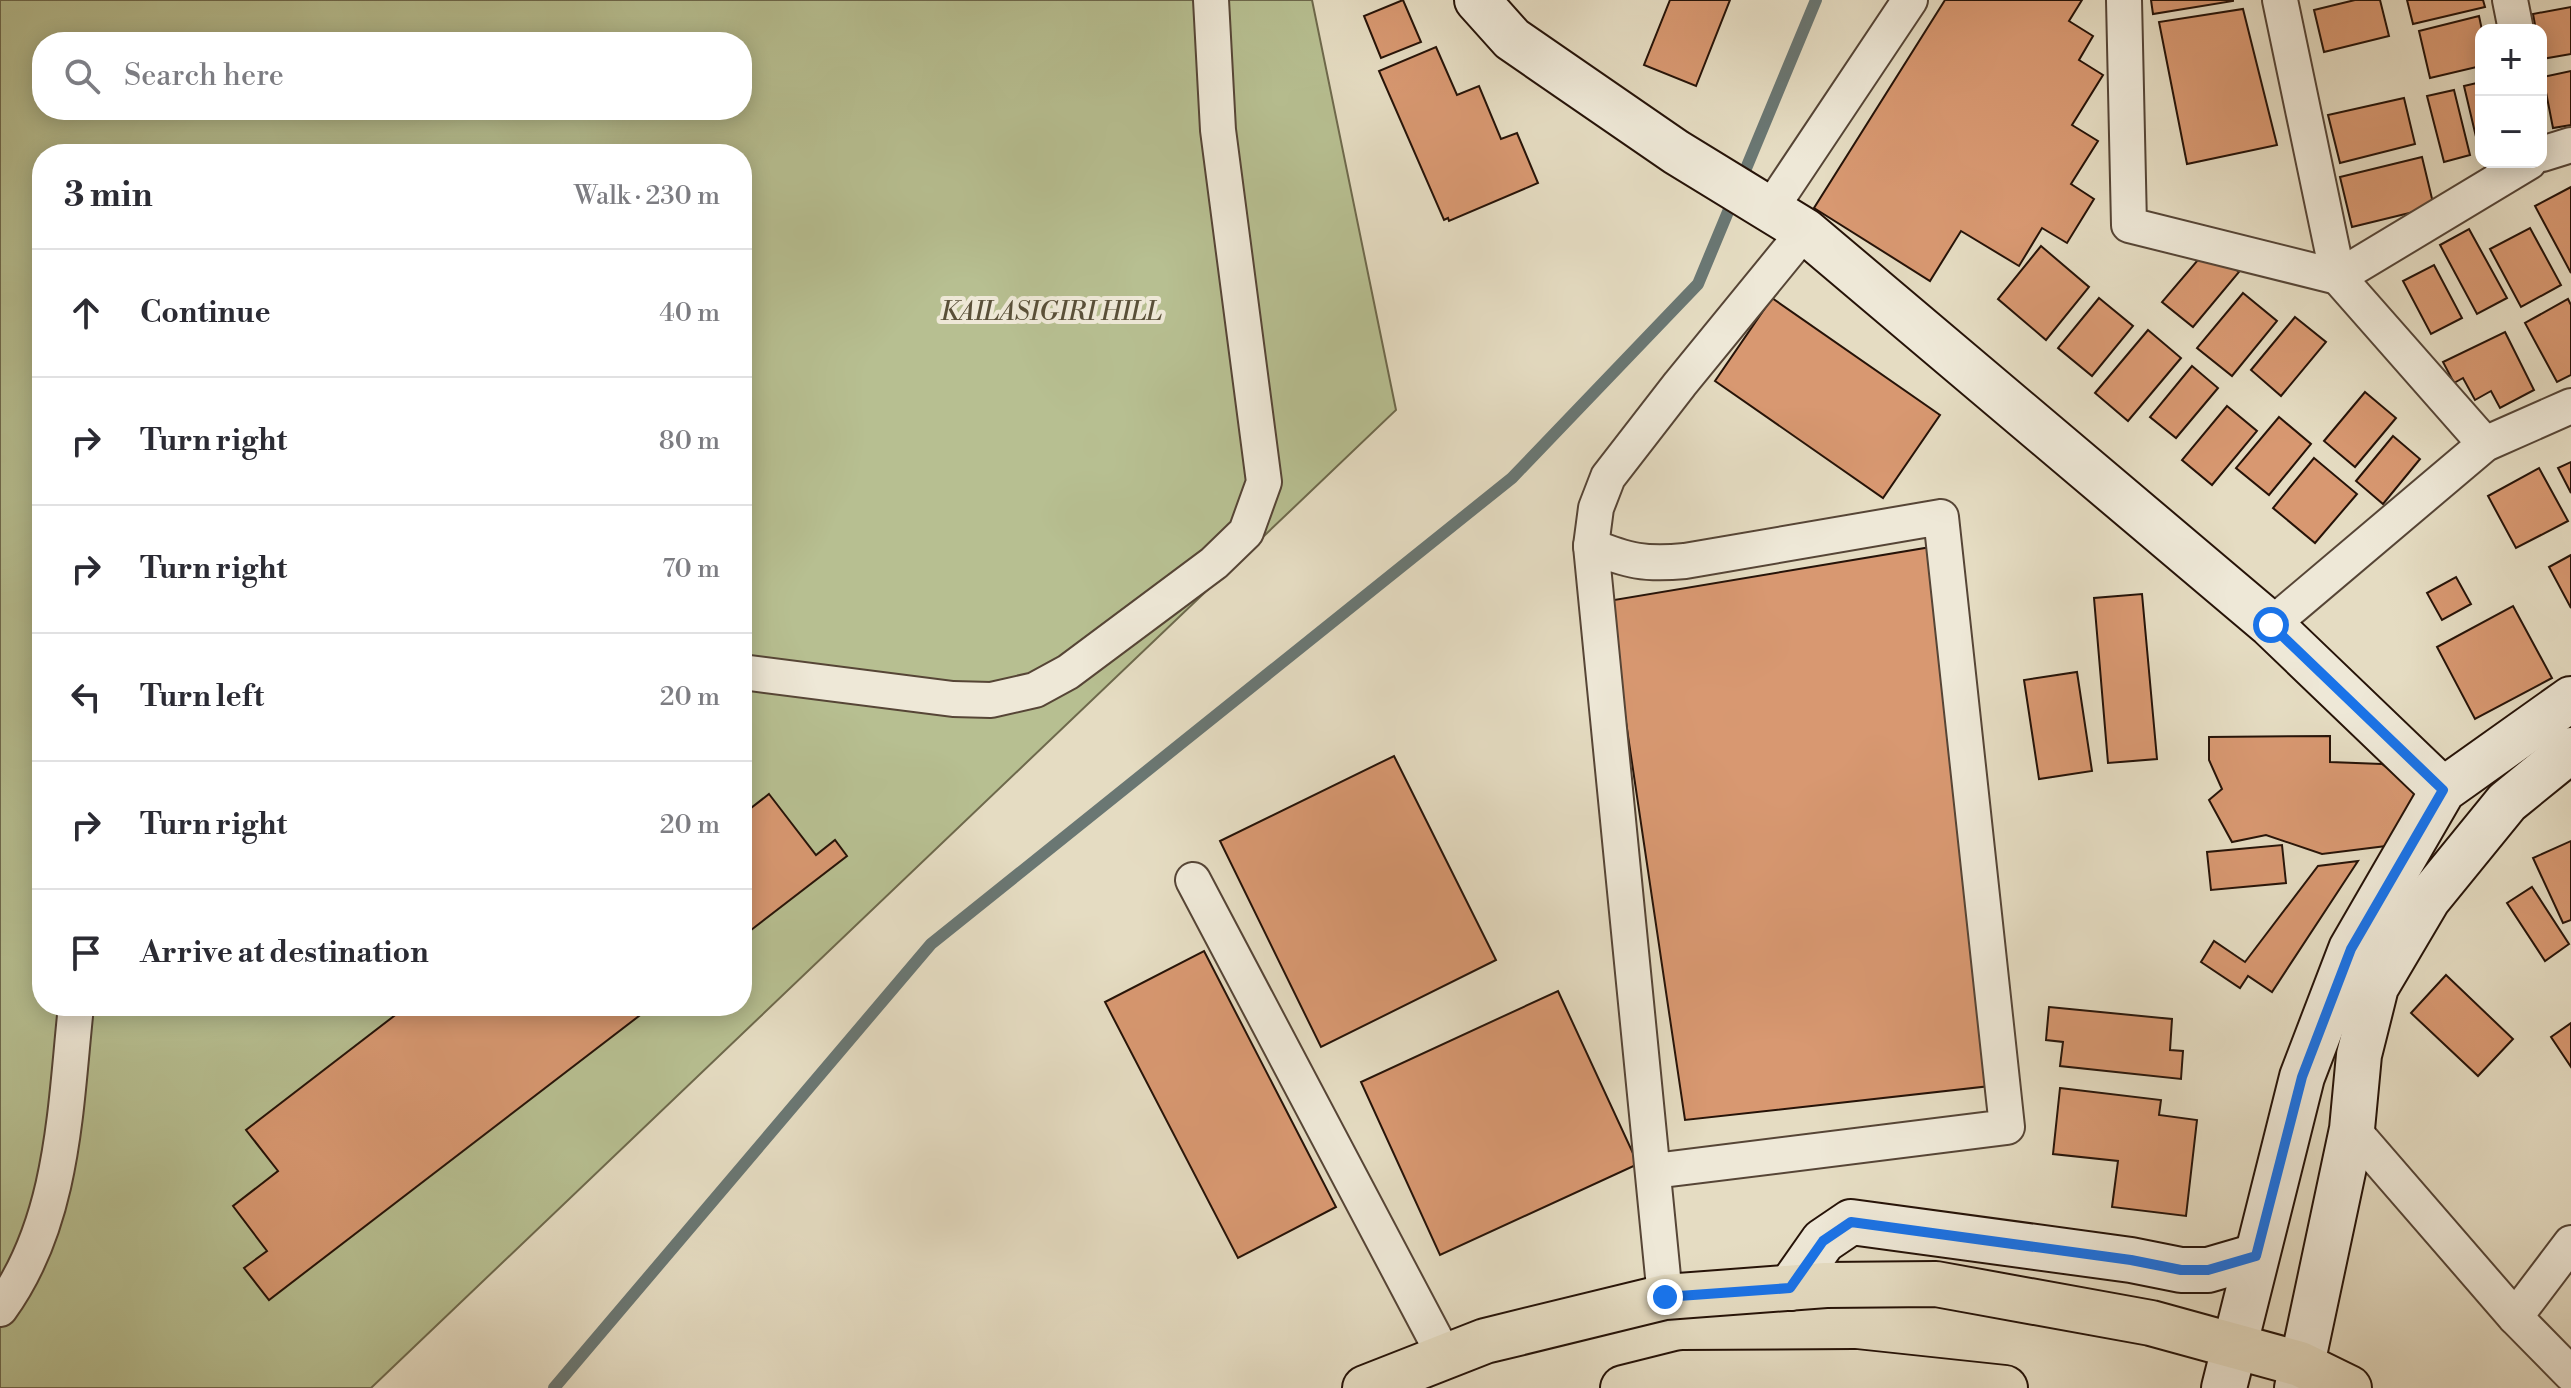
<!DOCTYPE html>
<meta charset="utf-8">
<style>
:root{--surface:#fff;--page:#f2f2f3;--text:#2b2b33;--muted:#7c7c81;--line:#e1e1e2}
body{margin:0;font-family:"Libre Bodoni",serif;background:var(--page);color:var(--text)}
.controls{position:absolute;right:24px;top:24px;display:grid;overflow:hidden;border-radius:16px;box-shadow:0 4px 20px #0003}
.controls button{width:72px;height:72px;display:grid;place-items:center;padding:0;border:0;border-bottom:2px solid var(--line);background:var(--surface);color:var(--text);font:40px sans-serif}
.stop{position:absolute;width:24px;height:24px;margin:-18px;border:6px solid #1a73e8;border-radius:50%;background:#fff}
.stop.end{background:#1a73e8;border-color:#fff;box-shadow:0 2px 8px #0008}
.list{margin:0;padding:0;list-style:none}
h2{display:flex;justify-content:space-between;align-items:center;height:104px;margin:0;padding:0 32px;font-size:34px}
h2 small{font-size:26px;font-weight:400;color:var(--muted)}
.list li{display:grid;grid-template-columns:52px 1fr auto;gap:24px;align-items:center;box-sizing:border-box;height:128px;padding:0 32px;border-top:2px solid var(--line)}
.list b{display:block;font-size:30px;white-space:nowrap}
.list em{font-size:26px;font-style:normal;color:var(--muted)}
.icon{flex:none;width:44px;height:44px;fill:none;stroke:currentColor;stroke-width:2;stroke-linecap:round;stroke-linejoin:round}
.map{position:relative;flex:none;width:2571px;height:1388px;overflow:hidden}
.search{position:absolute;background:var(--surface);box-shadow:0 4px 20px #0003;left:32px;top:32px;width:720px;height:88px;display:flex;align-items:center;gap:20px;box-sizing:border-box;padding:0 28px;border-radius:32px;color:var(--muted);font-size:30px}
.panel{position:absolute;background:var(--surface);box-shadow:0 4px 20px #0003;left:32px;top:144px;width:720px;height:872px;border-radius:32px}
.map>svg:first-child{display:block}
.green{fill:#b7bf91;stroke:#6e694c;stroke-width:2;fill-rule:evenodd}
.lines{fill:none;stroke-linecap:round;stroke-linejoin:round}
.stream{stroke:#6a7773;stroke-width:12}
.building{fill:#d89871;stroke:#261308;stroke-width:2}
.street-casing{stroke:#564536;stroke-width:38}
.secondary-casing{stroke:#261308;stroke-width:48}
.primary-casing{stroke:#261308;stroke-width:48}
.street{stroke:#eee8d7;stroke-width:34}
.secondary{stroke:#eee8d7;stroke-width:44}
.primary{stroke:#e5dcc2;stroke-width:44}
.route{stroke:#1a73e8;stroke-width:10}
.labels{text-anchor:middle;stroke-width:8;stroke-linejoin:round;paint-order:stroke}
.park-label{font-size:26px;font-style:italic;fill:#594f38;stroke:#eee8d7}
</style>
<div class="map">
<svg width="2571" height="1388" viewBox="0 0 2571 1388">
<rect width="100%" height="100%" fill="#e5dcc2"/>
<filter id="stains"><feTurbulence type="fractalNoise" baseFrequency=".0025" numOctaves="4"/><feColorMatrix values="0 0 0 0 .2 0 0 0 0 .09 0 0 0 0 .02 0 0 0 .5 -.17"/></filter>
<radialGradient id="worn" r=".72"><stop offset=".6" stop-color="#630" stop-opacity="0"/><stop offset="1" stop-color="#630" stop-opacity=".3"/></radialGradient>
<path class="green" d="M0 0H1312L1396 410 371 1388H0ZM42 42H742V110H42ZM42 154H742V1006H42Z"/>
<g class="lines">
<path class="stream" d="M554 1388 931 944 1512 478 1698 284 1816 0"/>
</g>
<g class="building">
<path d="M1403 0 1421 42 1381 58 1364 16Z"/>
<path d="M1670 0H1730L1696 86 1644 65Z"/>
<path d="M1945 0H2082L2069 21 2093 36 2079 60 2103 75 2072 125 2098 141 2071 184 2094 199 2067 243 2042 228 2019 266 1961 231 1930 281 1814 208Z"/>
<path d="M2151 0H2233V1L2153 14Z"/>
<path d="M2355 0H2380L2389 36 2324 52 2314 10Z"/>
<path d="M2407 0H2483L2485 7 2413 24Z"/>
<path d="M2571 7V54L2542 59 2541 30H2536L2533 14Z"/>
<path d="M2243 9 2277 145 2187 164 2159 22Z"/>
<path d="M2479 16 2482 30 2481 66 2430 78 2419 31Z"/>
<path d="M1436 47 1457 95 1479 86 1501 139 1517 133 1538 183 1449 221 1448 218 1444 220 1379 71Z"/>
<path d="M2571 71V125L2553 128 2543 77Z"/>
<path d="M2481 82V158L2464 86Z"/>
<path d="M2454 90 2470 155 2444 162 2427 96Z"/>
<path d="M2404 98 2415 144 2340 163 2328 115Z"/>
<path d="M2422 157 2434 207 2352 227 2340 177Z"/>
<path d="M2571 187V273L2535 206Z"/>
<path d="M2530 228 2561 285 2521 307 2490 249Z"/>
<path d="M2469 229 2507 298 2477 314 2440 245Z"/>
<path d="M2041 246 2089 287 2046 340 1998 299Z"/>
<path d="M2209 247 2239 272 2193 327 2162 302Z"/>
<path d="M2434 265 2462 318 2431 334 2403 281Z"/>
<path d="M2243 293 2277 321 2232 376 2197 348Z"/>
<path d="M1772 298 1940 415 1883 498 1715 381Z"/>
<path d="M2099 298 2133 326 2092 376 2058 348Z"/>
<path d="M2568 299 2571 305V375L2557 382 2525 323Z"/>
<path d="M2295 317 2326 342 2281 396 2251 370Z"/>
<path d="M2148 330 2181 358 2128 421 2095 393Z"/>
<path d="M2505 332 2534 390 2500 408 2491 391 2475 400 2463 378 2454 383 2443 362Z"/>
<path d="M2192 366 2218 388 2176 438 2150 417Z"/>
<path d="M2365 392 2396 418 2355 467 2324 441Z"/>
<path d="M2227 406 2257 431 2212 485 2182 460Z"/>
<path d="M2279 417 2311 444 2269 495 2236 468Z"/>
<path d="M2393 436 2420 459 2383 504 2356 481Z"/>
<path d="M2314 458 2357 494 2315 543 2273 508Z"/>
<path d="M2571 462V493L2558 468Z"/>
<path d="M2539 468 2568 521 2516 548 2488 496Z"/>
<path d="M1931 547 1990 1086 1685 1120 1608 601Z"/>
<path d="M2571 555V608L2549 567Z"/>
<path d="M2456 577 2471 604 2442 620 2427 593Z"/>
<path d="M2142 594 2157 759 2108 763 2094 598Z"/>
<path d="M2513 606 2552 678 2475 719 2437 647Z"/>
<path d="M2077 672 2092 771 2039 779 2024 680Z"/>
<path d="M2330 736V762L2382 764 2426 797 2402 844 2322 854 2266 835 2232 842 2209 800 2222 789 2209 760V737Z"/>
<path d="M1394 756 1496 960 1321 1047 1220 841Z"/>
<path d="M769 794 816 855 835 840 847 856 742 937V815Z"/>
<path d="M2571 841V920L2563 923 2533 858Z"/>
<path d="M2282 845 2286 883 2211 890 2207 852Z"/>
<path d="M2358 861 2272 992 2248 976 2240 988 2201 962 2214 941 2245 962 2318 866Z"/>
<path d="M2532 887 2569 944 2545 961 2507 903Z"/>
<path d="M1204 951 1336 1207 1238 1258 1105 1002Z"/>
<path d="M2446 975 2513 1039 2478 1076 2411 1013Z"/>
<path d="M1558 991 1638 1164 1440 1255 1361 1082Z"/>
<path d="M407 1006H652L269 1300 244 1268 267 1251 233 1206 278 1171 246 1130Z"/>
<path d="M2049 1007 2172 1019 2170 1050 2183 1051 2181 1079 2060 1066 2063 1042 2046 1040Z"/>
<path d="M2571 1023V1067L2551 1037Z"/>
<path d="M2060 1088 2161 1100 2159 1115 2197 1120 2186 1216 2112 1207 2118 1161 2053 1154Z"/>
</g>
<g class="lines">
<defs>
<g id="street">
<path d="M2124 0 2129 225 2338 277 2529 162"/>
<path d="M2280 0 2338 277 2485 444"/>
<path d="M2510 0 2516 30"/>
<path d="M2542 154 2571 145"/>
<path d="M1771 208 1910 0"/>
<path d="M1591 546 1596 508 1608 477 1680 384 1805 231"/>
<path d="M2271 625 2485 444 2571 406"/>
<path d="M742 672 953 699 991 700 1035 690 1068 672 1214 563 1246 532 1264 482 1218 130 1211 0"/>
<path d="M1193 880 1445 1357"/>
<path d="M2352 1129 2515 1317 2571 1374"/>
<path d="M1654 1171 2007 1127 1941 517 1685 561C1645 565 1628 561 1591 546L1665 1297"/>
<path d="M0 1309C64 1221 65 1109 76 1006"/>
<path d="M2515 1317 2571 1243"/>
</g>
<g id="secondary">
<path d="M1477 0 1512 39 1676 152 1805 231 2271 625 2443 790"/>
<path d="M1790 1288 1823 1241 1851 1222 2131 1260 2181 1270H2208L2256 1256"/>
<path d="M2224 1388 2302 1077 2351 949 2443 790 2571 699"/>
<path d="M2297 1388 2352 1129 2359 1055 2376 987 2428 899 2507 802 2571 750"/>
</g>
<g id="primary">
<path d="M1365 1388 1485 1341 1665 1297 1826 1285 1936 1284 2151 1323 2300 1364 2349 1388"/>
<path d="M1623 1388 1683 1373 1855 1372 2005 1388"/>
</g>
</defs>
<use href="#street" class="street-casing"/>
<use href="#secondary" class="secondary-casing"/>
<use href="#primary" class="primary-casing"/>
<use href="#street" class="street"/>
<use href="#secondary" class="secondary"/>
<use href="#primary" class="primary"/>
</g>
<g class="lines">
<path class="route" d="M1665 1297 1790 1288 1823 1241 1851 1222 2131 1260 2181 1270H2208L2256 1256 2302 1077 2351 949 2443 790 2271 625"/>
</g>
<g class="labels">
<g class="park-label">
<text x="1051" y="320">KAILASIGIRI HILL</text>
</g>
</g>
<rect width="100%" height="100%" filter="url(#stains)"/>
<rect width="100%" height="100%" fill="url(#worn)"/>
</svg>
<div class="controls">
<button>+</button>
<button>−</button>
</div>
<div class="stop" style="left:2271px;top:625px"></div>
<div class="stop end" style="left:1665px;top:1297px"></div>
<div class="search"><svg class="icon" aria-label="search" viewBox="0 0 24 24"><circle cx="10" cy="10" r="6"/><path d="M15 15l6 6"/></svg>Search here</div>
<section class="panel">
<h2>3 min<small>Walk · 230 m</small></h2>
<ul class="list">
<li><svg class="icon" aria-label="ahead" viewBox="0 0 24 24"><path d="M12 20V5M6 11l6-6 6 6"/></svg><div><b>Continue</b></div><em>40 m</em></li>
<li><svg class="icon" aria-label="right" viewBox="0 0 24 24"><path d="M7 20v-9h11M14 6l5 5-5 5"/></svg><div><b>Turn right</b></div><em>80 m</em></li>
<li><svg class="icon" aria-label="right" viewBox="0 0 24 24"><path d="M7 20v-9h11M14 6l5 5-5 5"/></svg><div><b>Turn right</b></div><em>70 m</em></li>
<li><svg class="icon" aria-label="left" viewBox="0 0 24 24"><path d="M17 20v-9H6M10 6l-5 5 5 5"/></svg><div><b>Turn left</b></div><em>20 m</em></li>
<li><svg class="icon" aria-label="right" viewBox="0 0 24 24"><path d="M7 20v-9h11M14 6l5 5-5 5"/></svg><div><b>Turn right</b></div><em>20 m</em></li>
<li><svg class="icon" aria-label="arrive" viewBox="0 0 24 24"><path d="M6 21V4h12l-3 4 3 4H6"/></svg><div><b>Arrive at destination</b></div></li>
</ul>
</section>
</div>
